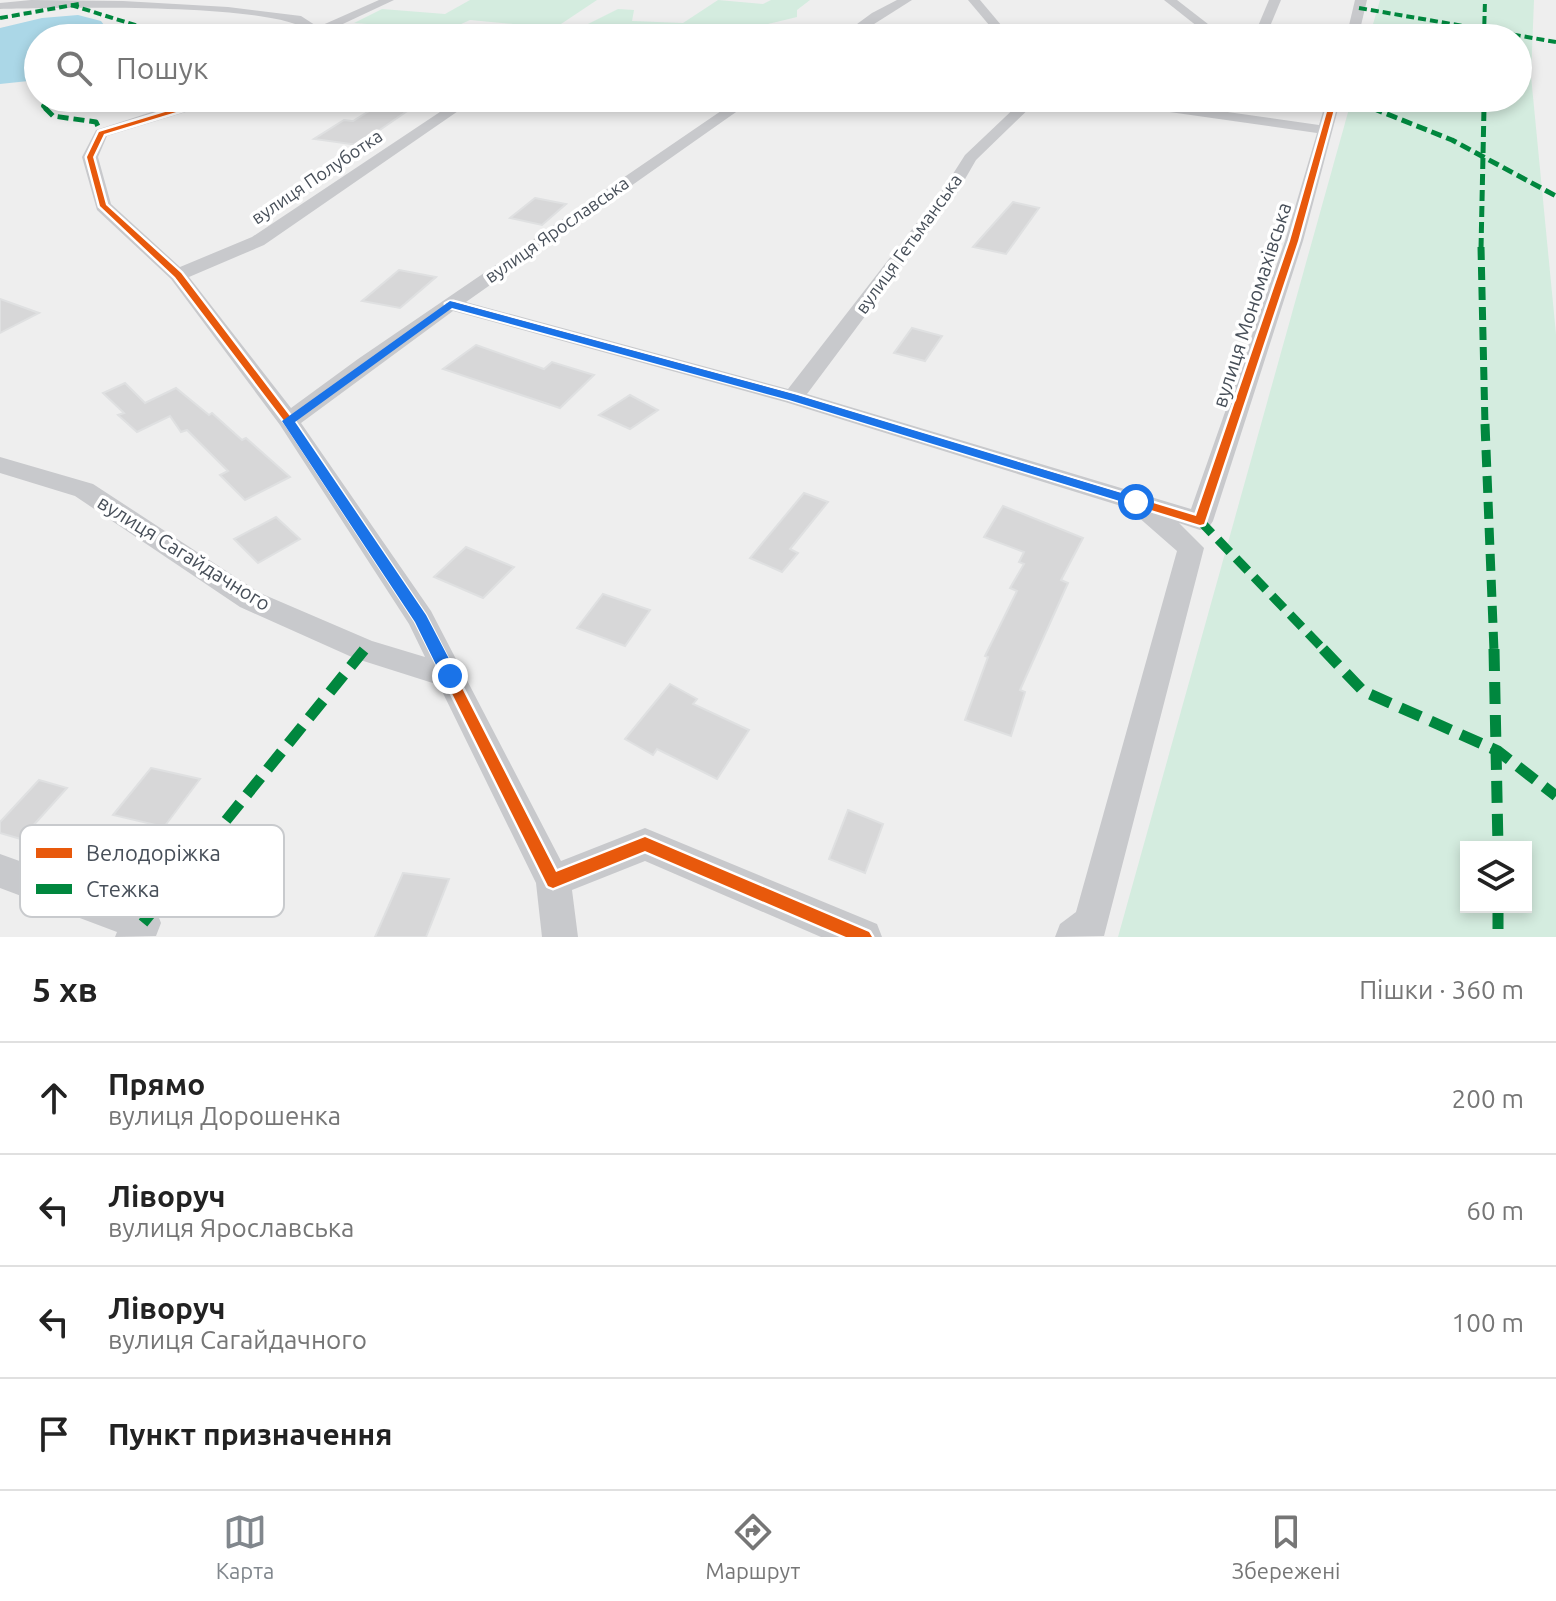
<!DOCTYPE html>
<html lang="uk">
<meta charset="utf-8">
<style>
:root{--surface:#fff;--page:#f2f2f2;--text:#222;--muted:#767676;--line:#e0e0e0;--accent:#81878d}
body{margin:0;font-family:Ubuntu,sans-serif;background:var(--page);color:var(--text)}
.controls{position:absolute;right:24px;bottom:24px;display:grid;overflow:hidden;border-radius:0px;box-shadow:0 4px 12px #0003}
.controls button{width:72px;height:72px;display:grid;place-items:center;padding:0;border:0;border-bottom:2px solid var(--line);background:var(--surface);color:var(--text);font:40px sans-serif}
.stop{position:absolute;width:24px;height:24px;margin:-18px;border:6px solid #1a73e8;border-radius:50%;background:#fff}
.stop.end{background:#1a73e8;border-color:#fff;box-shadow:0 2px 8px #0008}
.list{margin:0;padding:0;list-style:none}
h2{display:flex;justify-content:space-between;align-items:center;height:104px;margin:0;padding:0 32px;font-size:34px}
h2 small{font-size:26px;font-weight:400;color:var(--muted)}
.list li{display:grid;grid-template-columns:52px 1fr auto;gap:24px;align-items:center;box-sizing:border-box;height:112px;padding:0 32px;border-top:2px solid var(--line)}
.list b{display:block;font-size:30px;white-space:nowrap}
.list p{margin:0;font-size:26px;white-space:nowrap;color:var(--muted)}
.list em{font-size:26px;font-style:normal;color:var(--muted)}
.icon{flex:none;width:44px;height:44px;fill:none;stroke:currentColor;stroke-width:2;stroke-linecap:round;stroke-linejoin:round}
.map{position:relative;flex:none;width:1556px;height:937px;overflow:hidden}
.search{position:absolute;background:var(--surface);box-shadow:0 4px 12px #0003;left:24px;right:24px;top:24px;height:88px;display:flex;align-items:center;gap:20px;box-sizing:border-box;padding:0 28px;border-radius:44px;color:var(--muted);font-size:30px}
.sheet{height:552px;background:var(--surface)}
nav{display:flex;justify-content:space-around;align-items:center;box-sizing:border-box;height:112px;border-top:2px solid var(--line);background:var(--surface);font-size:22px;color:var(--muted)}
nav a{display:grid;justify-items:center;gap:4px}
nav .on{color:var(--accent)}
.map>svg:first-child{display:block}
.green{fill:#d4ecdf;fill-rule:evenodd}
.water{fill:#abd7e7}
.building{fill:#d7d7d8;stroke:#dfe0e1;stroke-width:2}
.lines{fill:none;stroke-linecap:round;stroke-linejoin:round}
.minor{fill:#c8c9cc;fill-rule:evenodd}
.quiet-far4{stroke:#00873e;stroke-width:4;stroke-dasharray:8 4;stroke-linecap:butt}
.quiet-far3{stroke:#00873e;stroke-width:5;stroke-dasharray:11 5;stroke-linecap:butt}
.quiet-far2{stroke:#00873e;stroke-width:7;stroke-dasharray:13 7;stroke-linecap:butt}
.quiet-far1{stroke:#00873e;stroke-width:9;stroke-dasharray:17 9;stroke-linecap:butt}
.quiet{stroke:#00873e;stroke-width:11;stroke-dasharray:22 11;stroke-linecap:butt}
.cycleway-casing{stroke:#fff;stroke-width:5}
.cycleway{fill:#e8590c;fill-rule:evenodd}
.route{fill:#1a73e8}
.labels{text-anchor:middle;stroke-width:7;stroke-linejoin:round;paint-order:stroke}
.far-street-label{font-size:18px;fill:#474f59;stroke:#fff}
.street-label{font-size:20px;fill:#474f59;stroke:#fff}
.key{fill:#fff;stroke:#c8cacd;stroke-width:2}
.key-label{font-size:22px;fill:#474f59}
</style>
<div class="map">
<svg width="1556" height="937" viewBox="0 0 1556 937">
<rect width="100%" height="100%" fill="#eee"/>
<g class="green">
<path d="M470 0H597L555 28 470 20 448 30 354 23 382 9 445 14Z"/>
<path d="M718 0 763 4 771 0H810L797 10V17L768 24 739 38H651L580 28 618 9 634 10 632 21 683 23Z"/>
<path d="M1380 0H1534L1531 76 1556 334V937H1118L1352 98H1518V38H1369ZM1526 847V907H1466V847Z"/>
</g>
<path class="water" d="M78 15 101 21 104 25 83 38H38V80L0 84V28L42 18Z"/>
<g class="building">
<path d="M390 98H426L358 145 314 139 344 120 353 121Z"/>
<path d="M535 198 566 204 542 225 510 218Z"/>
<path d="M1013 202 1039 208 1006 254 973 247Z"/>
<path d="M399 270 436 277 400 308 362 301Z"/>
<path d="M0 299 39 313 0 333Z"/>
<path d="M912 328 942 336 925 361 894 353Z"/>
<path d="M476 345 544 369 552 362 594 375 560 408 443 369Z"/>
<path d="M125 383 145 403 176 388 209 415 212 413 242 440 246 438 290 477 245 500 220 475 228 471 187 430 181 432 170 416 137 432 118 415 124 413 103 393Z"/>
<path d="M630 395 658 410 630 429 599 415Z"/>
<path d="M804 493 828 502 790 549 798 553 782 572 750 558Z"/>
<path d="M1003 506 1083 538 1061 580 1068 583 1020 690 1025 692 1011 736 965 720 988 657 985 656 1017 591 1010 588 1024 564 1019 562 1024 552 984 537Z"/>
<path d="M276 517 300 539 258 563 234 539Z"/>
<path d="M466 547 514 567 483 598 434 577Z"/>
<path d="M603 594 650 610 625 646 577 628Z"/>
<path d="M670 684 697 699 693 704 749 730 717 779 657 749 653 755 625 739Z"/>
<path d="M151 768 200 779 164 827 113 815Z"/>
<path d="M39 780 67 788 21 839 0 833V822Z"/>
<path d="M848 810 883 824 865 873 829 859Z"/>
<path d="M403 873 449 879 426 937H375Z"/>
</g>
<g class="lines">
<g class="minor">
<path d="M31 0 123 1 228 7 301 16 318 27 379 0H394L313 38H300L309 31C272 2 56 8 0 9V3Z"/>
<path d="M897 0H912L852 38H838L872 13Z"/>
<path d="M968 0H980L1012 38H1000Z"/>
<path d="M1164 0H1177L1226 38H1212Z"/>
<path d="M1269 0H1281L1265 38H1253Z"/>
<path d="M1355 0H1367L1358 38H1346Z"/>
<path d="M564 29 570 33 565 38H552Z"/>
<path d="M195 98H209L202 107 107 136 98 157 111 204 180 267 252 237 461 98H477L264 245 189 277 291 408 358 359 740 98H756L466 302 788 389 944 188 965 155 1025 98H1040L976 160 957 193 807 394 1191 509 1285 241 1317 133 1099 102 1092 98H1128L1319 125 1327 98H1341L1303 241 1213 521 1209 527 1200 530 1179 523 1204 548 1104 936 1055 937 1060 924 1076 912 1177 551 1137 516 1134 510 785 402 453 311 301 423 431 611 561 861 645 828 877 924 882 937H821L645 861 572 890 578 937H542L536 883 439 685 354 658 240 607 75 496 0 473V457L93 484 260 593 372 641 425 657 409 624 280 425 171 279 97 210 82 157 96 130Z"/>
<path d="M0 854 156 910 161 923 156 936 115 937 117 932 0 888Z"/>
</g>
<g class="quiet-far4">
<path d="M71 5 135 25 110 38"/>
<path d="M1359 8 1556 42"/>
<path d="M0 18 79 4"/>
<path d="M1484 36 1485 0"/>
<path d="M1342 98 1378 110"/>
<path d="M47 110 43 106 49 98"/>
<path d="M1484 110V98"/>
</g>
<g class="quiet-far3">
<path d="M45 108 53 116 96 122 101 133"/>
<path d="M1372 108 1452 140 1556 196"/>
<path d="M1481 249 1484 108"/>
</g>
<path class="quiet-far2" d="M1481 247 1485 426"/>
<g class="quiet-far1">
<path d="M1485 424 1494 651"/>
<path d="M1200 521 1325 651"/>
</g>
<g class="quiet">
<path d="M1323 649 1363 691 1498 751 1556 796"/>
<path d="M1494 649 1498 847"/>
<path d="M1498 907V937"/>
<path d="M143 923 364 650"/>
</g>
<defs>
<g id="cycleway">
<path d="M199 98H205L199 105 104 134 93 157 106 205 181 273 292 419 425 616 556 872 645 837 869 932 872 937H846L645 851 553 888 548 886 416 621 286 423 175 277 100 206 87 157 99 132 195 103Z"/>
<path d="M1331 98H1337L1298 241 1205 521 1204 524 1200 525 790 399 447 306 446 304 450 302H453L796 395 1196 516 1290 241Z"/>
</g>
</defs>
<use href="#cycleway" class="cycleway-casing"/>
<use href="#cycleway" class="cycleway"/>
</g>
<path class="route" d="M450 301 797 395 1141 499 1143 502 1136 506 789 400 452 308 295 422 426 615 458 676 450 683 444 681 415 622 282 421Z"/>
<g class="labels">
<g class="far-street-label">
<text transform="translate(317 177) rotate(-34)" y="6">вулиця Полуботка</text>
<text transform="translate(557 230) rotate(-35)" y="6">вулиця Ярославська</text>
<text transform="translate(909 244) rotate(-54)" y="6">вулиця Гетьманська</text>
</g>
<g class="street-label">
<text transform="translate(1252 305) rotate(-72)" y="7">вулиця Мономахівська</text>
<text transform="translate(184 553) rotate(32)" y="7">вулиця Сагайдачного</text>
</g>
</g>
<rect x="20" y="825" width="264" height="92" rx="12" class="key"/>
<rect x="36" y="848" width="36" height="10" fill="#e8590c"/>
<rect x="36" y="884" width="36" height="10" fill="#00873e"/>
<g class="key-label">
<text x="86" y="861">Велодоріжка</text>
<text x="86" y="897">Стежка</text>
</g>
</svg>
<div class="controls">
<button><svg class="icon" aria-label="layers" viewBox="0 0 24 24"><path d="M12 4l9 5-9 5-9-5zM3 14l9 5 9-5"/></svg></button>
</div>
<div class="stop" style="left:1136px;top:502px"></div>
<div class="stop end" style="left:450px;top:676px"></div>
<div class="search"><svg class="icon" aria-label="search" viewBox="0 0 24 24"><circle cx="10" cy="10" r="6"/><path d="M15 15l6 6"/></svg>Пошук</div>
</div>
<section class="sheet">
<h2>5 хв<small>Пішки · 360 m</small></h2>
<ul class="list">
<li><svg class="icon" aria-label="ahead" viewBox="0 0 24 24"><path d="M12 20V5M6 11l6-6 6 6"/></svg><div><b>Прямо</b><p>вулиця Дорошенка</p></div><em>200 m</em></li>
<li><svg class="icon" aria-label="left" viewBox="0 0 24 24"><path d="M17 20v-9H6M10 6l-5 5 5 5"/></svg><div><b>Ліворуч</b><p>вулиця Ярославська</p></div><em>60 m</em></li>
<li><svg class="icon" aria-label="left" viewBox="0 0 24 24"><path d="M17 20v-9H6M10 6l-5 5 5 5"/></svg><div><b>Ліворуч</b><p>вулиця Сагайдачного</p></div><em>100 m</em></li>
<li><svg class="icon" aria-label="arrive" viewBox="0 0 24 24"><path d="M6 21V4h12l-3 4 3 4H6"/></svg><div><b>Пункт призначення</b></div></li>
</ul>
</section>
<nav>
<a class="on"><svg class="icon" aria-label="map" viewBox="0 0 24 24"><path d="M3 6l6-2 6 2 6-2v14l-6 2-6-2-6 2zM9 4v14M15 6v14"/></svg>Карта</a>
<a><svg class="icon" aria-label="directions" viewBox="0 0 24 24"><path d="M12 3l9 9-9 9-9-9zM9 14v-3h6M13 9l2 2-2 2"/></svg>Маршрут</a>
<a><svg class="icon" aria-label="saved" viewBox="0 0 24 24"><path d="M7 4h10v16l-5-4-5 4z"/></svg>Збережені</a>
</nav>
